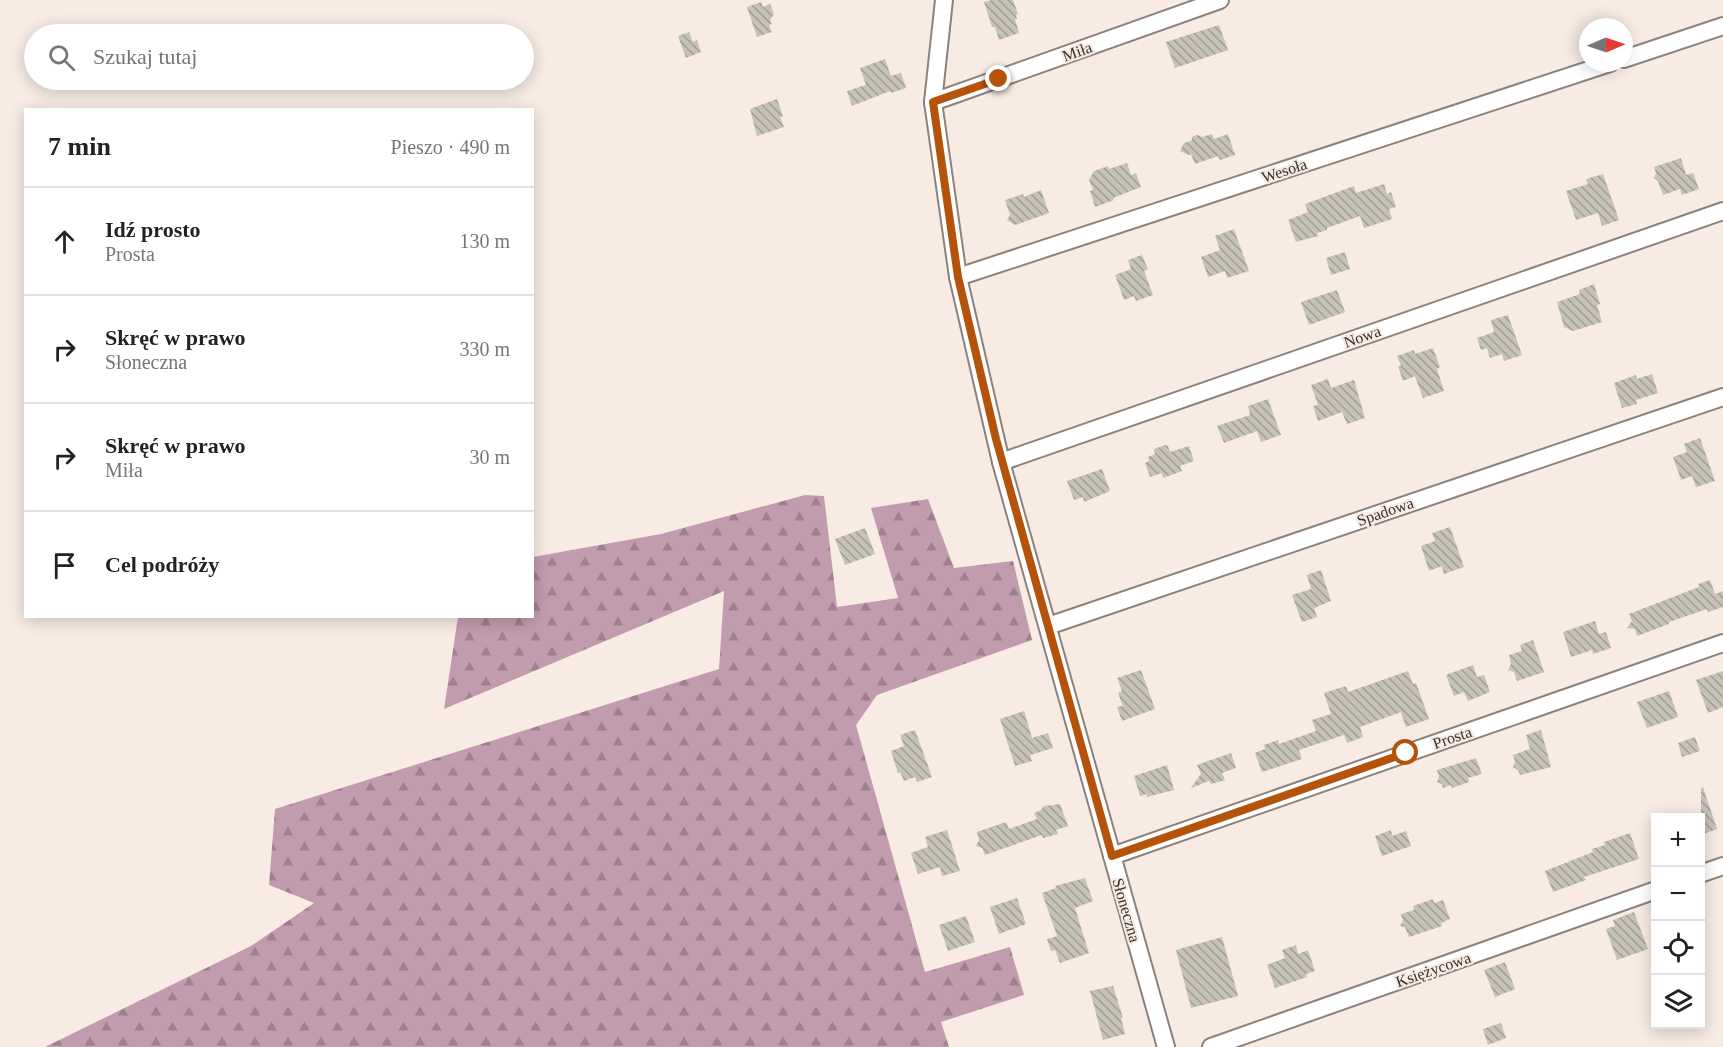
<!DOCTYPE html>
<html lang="pl">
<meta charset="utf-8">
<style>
:root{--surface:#fff;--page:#f2f2f2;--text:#222;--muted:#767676;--line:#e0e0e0}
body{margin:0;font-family:"Times New Roman",serif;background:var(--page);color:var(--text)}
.controls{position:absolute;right:18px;bottom:18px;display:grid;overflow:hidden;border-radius:0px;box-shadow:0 3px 15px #0003}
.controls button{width:54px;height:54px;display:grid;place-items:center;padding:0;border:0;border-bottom:2px solid var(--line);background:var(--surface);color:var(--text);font:30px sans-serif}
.compass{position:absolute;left:1579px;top:18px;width:54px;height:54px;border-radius:50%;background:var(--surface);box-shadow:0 3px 15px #0003;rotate:88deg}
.stop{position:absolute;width:18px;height:18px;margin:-14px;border:4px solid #b45309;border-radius:50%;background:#fff}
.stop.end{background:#b45309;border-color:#fff;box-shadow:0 2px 6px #0008}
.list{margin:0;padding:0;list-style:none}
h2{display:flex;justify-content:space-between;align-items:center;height:78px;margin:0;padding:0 24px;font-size:26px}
h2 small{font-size:20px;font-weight:400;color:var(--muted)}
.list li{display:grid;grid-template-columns:39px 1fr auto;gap:18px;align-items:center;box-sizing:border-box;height:108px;padding:0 24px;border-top:2px solid var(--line)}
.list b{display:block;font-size:22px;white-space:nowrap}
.list p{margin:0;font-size:20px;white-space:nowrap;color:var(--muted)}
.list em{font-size:20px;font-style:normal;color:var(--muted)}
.icon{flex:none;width:33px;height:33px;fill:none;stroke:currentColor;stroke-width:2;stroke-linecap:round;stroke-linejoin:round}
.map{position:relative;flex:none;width:1723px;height:1047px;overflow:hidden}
.search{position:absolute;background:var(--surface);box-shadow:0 3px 15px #0003;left:24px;top:24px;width:510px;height:66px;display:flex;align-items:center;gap:15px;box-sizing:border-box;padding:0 21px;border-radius:33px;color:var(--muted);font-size:22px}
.panel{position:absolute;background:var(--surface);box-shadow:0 3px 15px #0003;left:24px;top:108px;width:510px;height:510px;border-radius:0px}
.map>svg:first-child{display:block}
.forest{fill:url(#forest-firs)}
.building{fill:url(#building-back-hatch)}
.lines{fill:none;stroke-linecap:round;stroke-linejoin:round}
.minor-casing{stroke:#8d827b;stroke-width:20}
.minor{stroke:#fff;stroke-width:16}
.route{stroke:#b45309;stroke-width:8}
.labels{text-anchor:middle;stroke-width:4.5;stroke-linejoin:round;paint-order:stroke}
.street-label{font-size:16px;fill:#36312e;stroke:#f7ebe3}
</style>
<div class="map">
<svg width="1723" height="1047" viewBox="0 0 1723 1047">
<defs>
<pattern id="forest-firs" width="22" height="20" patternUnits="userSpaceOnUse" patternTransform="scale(1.5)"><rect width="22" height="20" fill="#c19cae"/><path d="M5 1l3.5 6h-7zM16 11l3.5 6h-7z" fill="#9e808e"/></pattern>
<pattern id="building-back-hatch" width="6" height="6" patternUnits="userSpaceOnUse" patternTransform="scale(1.5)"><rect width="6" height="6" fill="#c7c2b7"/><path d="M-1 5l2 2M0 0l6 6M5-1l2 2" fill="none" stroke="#a29e95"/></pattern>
</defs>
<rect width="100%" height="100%" fill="#f7ebe3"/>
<path class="forest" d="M805 495 824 496 837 607 898 598 871 508 928 499 954 568 1013 561 1032 640 877 695 856 725 925 972 1010 947 1024 995 941 1022 949 1047H45L251 946 314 903 269 885 275 809 719 669 724 591 444 709 458 617 532 616 533 557 661 534Z"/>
<g class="building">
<path d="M992 0H1013L1018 14 1016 15 1017 19H1015L1019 33 999 40 995 27H992L984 2Z"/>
<path d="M761 2 763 7 770 4 774 14 770 20 772 24 769 25 772 32 757 37 747 7Z"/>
<path d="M1219 25 1228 50 1175 68 1166 42Z"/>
<path d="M689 32 693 42 697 40 701 52 686 58 678 36Z"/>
<path d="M885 59 891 76 901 73 906 88 891 93 890 91 852 106 847 91 866 85 860 68Z"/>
<path d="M777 99 783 116 780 117 784 127 757 136 750 109Z"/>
<path d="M1212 134 1214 139 1228 134 1235 155 1220 160 1218 156 1195 164 1191 154 1189 155 1180 151 1184 143 1191 141 1193 136 1198 135 1202 137Z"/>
<path d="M1681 158 1686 175 1693 173 1699 189 1682 195 1680 189 1663 195 1658 181 1654 178 1656 173 1654 167Z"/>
<path d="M1127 163 1131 175 1136 173 1141 187 1113 198 1114 200 1095 207 1090 191 1093 190 1089 180 1094 171 1108 166 1109 169Z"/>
<path d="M1603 174 1619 220 1602 226 1598 213 1576 220 1566 191 1588 184 1586 179Z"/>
<path d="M1384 184 1387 194 1391 192 1396 207 1389 209 1392 219 1364 228 1360 216 1327 228V230L1317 233 1318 236 1296 242 1288 220 1308 212 1305 204 1354 186 1356 193Z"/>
<path d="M1041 190 1049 213 1015 225 1007 220 1010 215 1005 200 1023 194 1024 197Z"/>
<path d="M1234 229 1249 271 1227 278 1225 271 1208 277 1201 257 1220 250 1215 236Z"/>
<path d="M1345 252 1350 269 1331 275 1326 258Z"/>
<path d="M1142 255 1148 269 1144 271 1153 295 1136 301 1134 296 1124 300 1115 275 1131 269 1128 260Z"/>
<path d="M1594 284 1600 304 1597 305 1602 322 1573 331 1564 327 1557 302 1580 294 1579 290Z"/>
<path d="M1337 290 1345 312 1309 325 1301 302Z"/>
<path d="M1508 315 1522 355 1504 361 1502 354 1490 358 1487 348 1481 350 1477 338 1494 332 1491 320Z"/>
<path d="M1433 348 1440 367 1437 369 1444 391 1423 398 1415 376 1403 381 1398 366H1401L1397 356 1414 350 1415 354Z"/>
<path d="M1652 374 1658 393 1636 400 1637 404 1622 408 1614 383 1636 375 1637 379Z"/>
<path d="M1328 379 1331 388 1354 380 1365 418 1347 424 1342 412 1318 421 1313 406 1318 405 1311 385Z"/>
<path d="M1268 399 1281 435 1261 442 1257 431 1224 443 1217 426 1250 415 1248 406Z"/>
<path d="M1700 438 1715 481 1696 487 1692 476 1681 480 1673 457 1687 452 1684 444Z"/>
<path d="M1165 445 1168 446 1170 452 1189 446 1194 461 1180 466 1182 471 1163 478 1162 473 1150 477 1145 463 1149 461 1148 457 1155 454 1154 449Z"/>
<path d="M1102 469 1110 491 1084 502 1083 497 1074 500 1067 481Z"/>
<path d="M1450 527 1464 567 1444 574 1442 566 1429 571 1421 546 1435 541 1432 533Z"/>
<path d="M865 528 875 554 845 565 835 539Z"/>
<path d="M1321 570 1331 601 1314 608 1317 617 1302 622 1292 595 1311 589 1307 575Z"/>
<path d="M1710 580 1715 594 1723 591V607L1708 612 1707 609 1669 622V624L1637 636 1635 629 1627 628 1632 621 1629 614 1699 587 1698 584Z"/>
<path d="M1595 621 1599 634 1606 632 1611 648 1593 654 1592 650 1571 657 1563 632Z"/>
<path d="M1533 640 1544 672 1517 681 1514 672 1508 670 1511 664 1509 655 1522 651 1520 645Z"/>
<path d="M1473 665 1477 677 1484 675 1490 692 1468 701 1464 692 1454 696 1446 675Z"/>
<path d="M1141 670 1155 709 1122 721 1117 707 1123 706 1118 693 1122 691 1117 678Z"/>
<path d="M1408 671 1413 684 1416 683 1429 719 1406 727 1401 712 1360 727 1363 737 1347 743 1344 735 1299 750 1302 759 1262 772 1255 753 1265 749 1264 745 1278 740 1279 744 1316 731 1312 720 1331 714 1324 693 1346 686 1348 692Z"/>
<path d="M1723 671V707L1708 713 1696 680Z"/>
<path d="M1669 691 1678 717 1647 728 1637 702Z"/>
<path d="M1024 711 1032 738 1048 733 1053 748 1030 755 1032 761 1015 766 1000 719Z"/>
<path d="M915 730 932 777 917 782 915 777 904 781 900 772 898 773 891 751 904 746 900 735Z"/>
<path d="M1541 730 1551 767 1520 775 1518 770 1513 767 1515 762 1513 755 1530 749 1526 735Z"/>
<path d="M1695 737 1700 751 1682 757 1678 743Z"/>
<path d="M1231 753 1236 768 1222 773 1225 780 1211 784 1209 781 1191 788 1201 774 1197 765Z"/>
<path d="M1476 758 1482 774 1468 778 1469 782 1452 788 1451 785 1443 788 1442 784 1437 782 1439 777 1437 770Z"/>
<path d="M1167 765 1174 790 1147 797V794L1140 796 1134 776Z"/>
<path d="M1703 787 1717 829 1701 835V788Z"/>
<path d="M1060 804 1068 826 1056 830 1058 834 1043 838 1042 835 985 855 982 848 976 846 979 840 977 832 1006 822 1009 829 1037 819 1034 813 1041 810 1044 806Z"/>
<path d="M947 830 960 871 942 876 940 867 918 874 911 853 928 847 925 837Z"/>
<path d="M1391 830 1392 836 1406 831 1411 846 1382 856 1375 836Z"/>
<path d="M1630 833 1639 859 1584 877 1586 880 1553 892 1545 871 1593 852 1592 849 1605 845 1604 842Z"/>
<path d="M1085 878 1093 901 1075 908 1089 953 1060 963 1055 950 1051 951 1047 939 1057 936 1042 893 1056 888 1055 886Z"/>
<path d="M1017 898 1026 924 999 934 990 907Z"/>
<path d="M1433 899 1434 903 1443 900 1450 919 1441 923 1442 926 1409 937 1405 927 1400 926 1403 921 1401 914 1414 910 1413 906Z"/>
<path d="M1634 912 1648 949 1617 960 1606 929 1615 926 1613 920Z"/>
<path d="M966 916 975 942 948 951 939 925Z"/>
<path d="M1222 937 1238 996 1191 1008 1176 950Z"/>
<path d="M1296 945 1298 954 1308 950 1315 971 1306 974 1307 977 1275 988 1267 965 1285 958 1282 950Z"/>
<path d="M1505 962 1515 989 1495 997 1484 970Z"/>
<path d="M1113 986 1123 1018H1121L1125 1034 1103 1040 1090 991Z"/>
<path d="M1501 1023 1506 1038 1488 1045 1483 1029Z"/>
</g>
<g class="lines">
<defs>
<g id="minor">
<path d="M944 0 933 102 958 277 1001 462 1166 1047"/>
<path d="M1624 59 1723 26"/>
<path d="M933 102 1220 0"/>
<path d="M958 277 1610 63"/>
<path d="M1001 462 1723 211"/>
<path d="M1048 626 1723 397"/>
<path d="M1112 856 1723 643"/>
<path d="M1700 874 1723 866"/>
<path d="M1211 1047 1656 890"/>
</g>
</defs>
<use href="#minor" class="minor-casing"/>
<use href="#minor" class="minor"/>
</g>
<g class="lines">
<path class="route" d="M999 79 933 102 958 277 996 439 1112 856 1406 753"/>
</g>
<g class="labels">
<g class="street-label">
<text transform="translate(1077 51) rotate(-20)" y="6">Miła</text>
<text transform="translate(1284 170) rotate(-18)" y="6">Wesoła</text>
<text transform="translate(1362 336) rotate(-19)" y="6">Nowa</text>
<text transform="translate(1385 511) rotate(-19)" y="6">Spadowa</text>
<text transform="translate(1452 737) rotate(-19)" y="6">Prosta</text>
<text transform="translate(1127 910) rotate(74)" y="6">Słoneczna</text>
<text transform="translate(1433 969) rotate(-19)" y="6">Księżycowa</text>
</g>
</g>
</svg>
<div class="controls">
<button>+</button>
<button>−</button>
<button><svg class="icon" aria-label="locate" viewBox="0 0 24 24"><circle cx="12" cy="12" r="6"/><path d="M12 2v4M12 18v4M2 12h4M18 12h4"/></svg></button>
<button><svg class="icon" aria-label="layers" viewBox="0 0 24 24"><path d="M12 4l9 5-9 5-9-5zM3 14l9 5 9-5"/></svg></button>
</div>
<svg class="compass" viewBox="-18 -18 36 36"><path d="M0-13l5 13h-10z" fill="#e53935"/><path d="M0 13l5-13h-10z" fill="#767676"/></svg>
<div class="stop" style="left:1406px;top:753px"></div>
<div class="stop end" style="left:999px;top:79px"></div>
<div class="search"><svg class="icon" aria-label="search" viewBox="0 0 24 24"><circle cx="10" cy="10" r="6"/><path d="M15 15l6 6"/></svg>Szukaj tutaj</div>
<section class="panel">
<h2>7 min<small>Pieszo · 490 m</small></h2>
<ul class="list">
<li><svg class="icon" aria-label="ahead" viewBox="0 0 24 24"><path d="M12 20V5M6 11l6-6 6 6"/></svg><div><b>Idź prosto</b><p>Prosta</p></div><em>130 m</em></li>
<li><svg class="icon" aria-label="right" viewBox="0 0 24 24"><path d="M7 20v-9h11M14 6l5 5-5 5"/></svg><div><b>Skręć w prawo</b><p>Słoneczna</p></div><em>330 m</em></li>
<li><svg class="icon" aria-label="right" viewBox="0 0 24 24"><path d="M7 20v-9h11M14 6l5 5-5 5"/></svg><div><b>Skręć w prawo</b><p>Miła</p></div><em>30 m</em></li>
<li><svg class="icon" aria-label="arrive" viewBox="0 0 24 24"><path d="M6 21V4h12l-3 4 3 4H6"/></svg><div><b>Cel podróży</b></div></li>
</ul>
</section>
</div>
